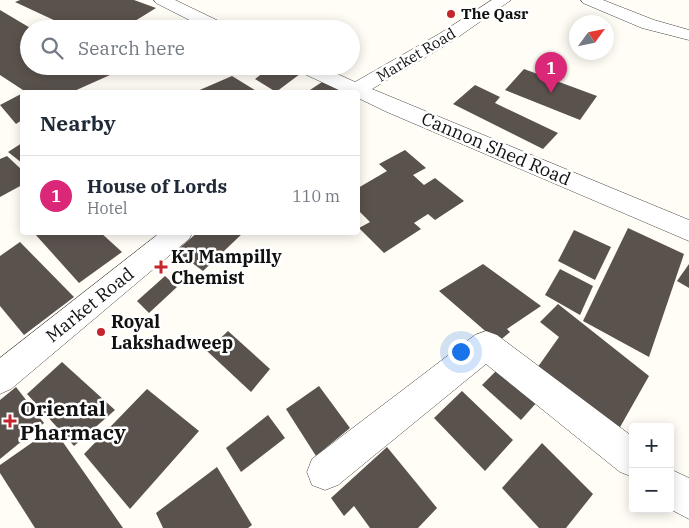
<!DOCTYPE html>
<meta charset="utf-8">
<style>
:root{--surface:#fff;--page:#f6f6f7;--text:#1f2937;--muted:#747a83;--line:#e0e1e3;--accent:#db2777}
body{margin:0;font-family:"IBM Plex Serif",serif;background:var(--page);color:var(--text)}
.controls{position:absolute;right:15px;bottom:15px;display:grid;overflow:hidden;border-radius:5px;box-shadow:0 2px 12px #0003}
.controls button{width:45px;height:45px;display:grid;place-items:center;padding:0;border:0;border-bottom:1px solid var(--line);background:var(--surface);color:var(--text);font:25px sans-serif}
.compass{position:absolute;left:569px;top:15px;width:45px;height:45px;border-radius:50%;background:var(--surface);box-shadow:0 2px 12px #0003;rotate:57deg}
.you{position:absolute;left:460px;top:351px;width:18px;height:18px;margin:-12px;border:4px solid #fff;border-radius:50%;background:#1a73e8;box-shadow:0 0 0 8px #1a73e833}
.badge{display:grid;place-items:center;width:32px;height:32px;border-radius:50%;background:var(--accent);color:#fff;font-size:16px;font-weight:700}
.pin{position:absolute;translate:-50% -41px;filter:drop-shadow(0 1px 2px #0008)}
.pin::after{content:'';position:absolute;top:26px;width:18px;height:15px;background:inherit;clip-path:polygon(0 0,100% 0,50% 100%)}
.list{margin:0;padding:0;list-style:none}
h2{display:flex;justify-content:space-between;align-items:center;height:65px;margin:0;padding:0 20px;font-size:21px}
h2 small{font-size:16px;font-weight:400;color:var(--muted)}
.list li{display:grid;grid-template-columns:32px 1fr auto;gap:15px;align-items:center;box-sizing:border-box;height:80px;padding:0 20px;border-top:1px solid var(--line)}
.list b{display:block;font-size:19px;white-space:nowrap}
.list p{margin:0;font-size:16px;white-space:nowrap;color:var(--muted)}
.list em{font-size:16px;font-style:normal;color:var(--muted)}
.icon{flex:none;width:28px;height:28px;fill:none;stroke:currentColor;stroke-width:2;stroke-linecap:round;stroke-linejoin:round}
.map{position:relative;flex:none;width:689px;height:528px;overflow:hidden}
.search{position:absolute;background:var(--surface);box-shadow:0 2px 12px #0003;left:20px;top:20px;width:340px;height:55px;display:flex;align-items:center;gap:12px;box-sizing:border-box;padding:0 18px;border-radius:28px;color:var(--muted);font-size:19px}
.panel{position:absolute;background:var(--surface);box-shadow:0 2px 12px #0003;left:20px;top:90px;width:340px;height:145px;border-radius:5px}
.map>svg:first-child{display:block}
.building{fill:#5a524d}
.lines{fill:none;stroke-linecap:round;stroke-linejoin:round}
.minor-casing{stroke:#444;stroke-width:1}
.minor{fill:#fff;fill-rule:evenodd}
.poi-dot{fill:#c4262e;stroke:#fff;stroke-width:2}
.labels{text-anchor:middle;stroke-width:5;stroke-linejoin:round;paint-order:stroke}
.far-poi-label{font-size:15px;font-weight:bold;fill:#111;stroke:#fff;text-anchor:start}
.far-street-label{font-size:15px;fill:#111;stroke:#fff}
.street-label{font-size:18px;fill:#111;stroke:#fff}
.poi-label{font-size:18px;font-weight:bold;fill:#111;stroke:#fff;text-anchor:start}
.near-poi-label{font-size:21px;font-weight:bold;fill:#111;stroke:#fff;text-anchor:start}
</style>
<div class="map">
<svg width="689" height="528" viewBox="0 0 689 528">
<rect width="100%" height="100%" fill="#fffdf5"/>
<g class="building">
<path d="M20 0H134L156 8 122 29H73L15 2Z"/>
<path d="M0 10 32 29H29V66H96L110 75 72 92H26L0 75Z"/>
<path d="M272 66H284L300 74 276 92 255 79Z"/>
<path d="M524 69 597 96 580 120 505 90Z"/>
<path d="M232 76 258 92H195Z"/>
<path d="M322 82 344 92H307Z"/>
<path d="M475 85 500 97 495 103 558 133 543 149 453 104Z"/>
<path d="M21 94 22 120 16 124 0 105Z"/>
<path d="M22 143V163L8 152Z"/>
<path d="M405 150 426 168 413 175 424 185 435 178 464 201 435 220 428 214 414 223 421 229 384 253 359 228 370 222 358 210V188L387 171 379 164Z"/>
<path d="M7 156 22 170V185L0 197V159Z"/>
<path d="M628 228 684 254 649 357 583 321Z"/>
<path d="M574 230 611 247 595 280 558 261Z"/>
<path d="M38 232H100L122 252 79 283 35 234Z"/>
<path d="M198 232H244L203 271 176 251Z"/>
<path d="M20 242 74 297 24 335 0 306V256Z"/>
<path d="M483 264 541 306 507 329 510 332 498 342 439 291Z"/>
<path d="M689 264V288L677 281Z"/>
<path d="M560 269 593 286 580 315 545 295Z"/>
<path d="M165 276 177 287 149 313 137 301Z"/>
<path d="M558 304 649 376 615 436 535 371 559 337 540 322Z"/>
<path d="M228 331 270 369 251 392 207 351Z"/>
<path d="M62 362 115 410 74 446 27 394Z"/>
<path d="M500 367 538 401 521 420 482 385Z"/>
<path d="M319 386 350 428 316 456 286 409Z"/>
<path d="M16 387 44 423 0 459V400Z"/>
<path d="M147 389 199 431 130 509 84 454Z"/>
<path d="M462 391 513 440 485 471 434 418Z"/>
<path d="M268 415 285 438 241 472 226 448Z"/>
<path d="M53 428 123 528H35L0 473V465Z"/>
<path d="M542 443 593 494 566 528H539L502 488Z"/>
<path d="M387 447 437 508 418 528H370L354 506 344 516 331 498Z"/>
<path d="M217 467 252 525 248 528H163L156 513Z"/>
</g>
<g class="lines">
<defs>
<g id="minor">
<path d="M154 0H175L227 25 230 29H207L156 3Z"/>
<path d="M492 0H511L451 42 372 89 689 220V241L387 112 358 98V92H343L296 70 294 66H320L355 82 439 34Z"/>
<path d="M581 0H603L654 20 689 30V40L642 28 583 3Z"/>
<path d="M161 232H193L189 239 11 389 0 394V358Z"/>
<path d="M486 331 497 335 633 437V477L620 472 486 364 338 485 325 490 312 485 307 472 312 459 475 335Z"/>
<path d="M670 469 689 478V519L670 509Z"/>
</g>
</defs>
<use href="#minor" class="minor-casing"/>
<use href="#minor" class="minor"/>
</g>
<g class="poi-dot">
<circle cx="451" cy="14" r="5"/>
<path d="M158.5 259.5h5v5h5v5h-5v5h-5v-5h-5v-5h5z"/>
<circle cx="101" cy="332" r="5"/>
<path d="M7.5 413.5h5v5h5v5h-5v5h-5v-5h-5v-5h5z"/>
</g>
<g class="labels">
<g class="far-poi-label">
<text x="461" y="19">The Qasr</text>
</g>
<g class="far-street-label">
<text transform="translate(416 55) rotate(-31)" y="5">Market Road</text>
</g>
<g class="street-label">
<text transform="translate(496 149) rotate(23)" y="6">Cannon Shed Road</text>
<text transform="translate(90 305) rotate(-39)" y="6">Market Road</text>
</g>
<g class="poi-label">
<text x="171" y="263">KJ Mampilly<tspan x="171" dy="21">Chemist</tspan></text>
<text x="111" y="328">Royal<tspan x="111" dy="21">Lakshadweep</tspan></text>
</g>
<g class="near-poi-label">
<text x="20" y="416">Oriental<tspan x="20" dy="24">Pharmacy</tspan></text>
</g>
</g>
</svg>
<div class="controls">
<button>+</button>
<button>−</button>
</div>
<svg class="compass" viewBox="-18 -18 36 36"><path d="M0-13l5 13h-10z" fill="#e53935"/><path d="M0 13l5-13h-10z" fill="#747a83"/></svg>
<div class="you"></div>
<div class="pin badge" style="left:551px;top:93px">1</div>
<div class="search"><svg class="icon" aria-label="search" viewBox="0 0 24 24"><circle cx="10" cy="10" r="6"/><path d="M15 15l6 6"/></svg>Search here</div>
<section class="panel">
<h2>Nearby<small></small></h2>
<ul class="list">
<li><span class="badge">1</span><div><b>House of Lords</b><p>Hotel</p></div><em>110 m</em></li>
</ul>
</section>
</div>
